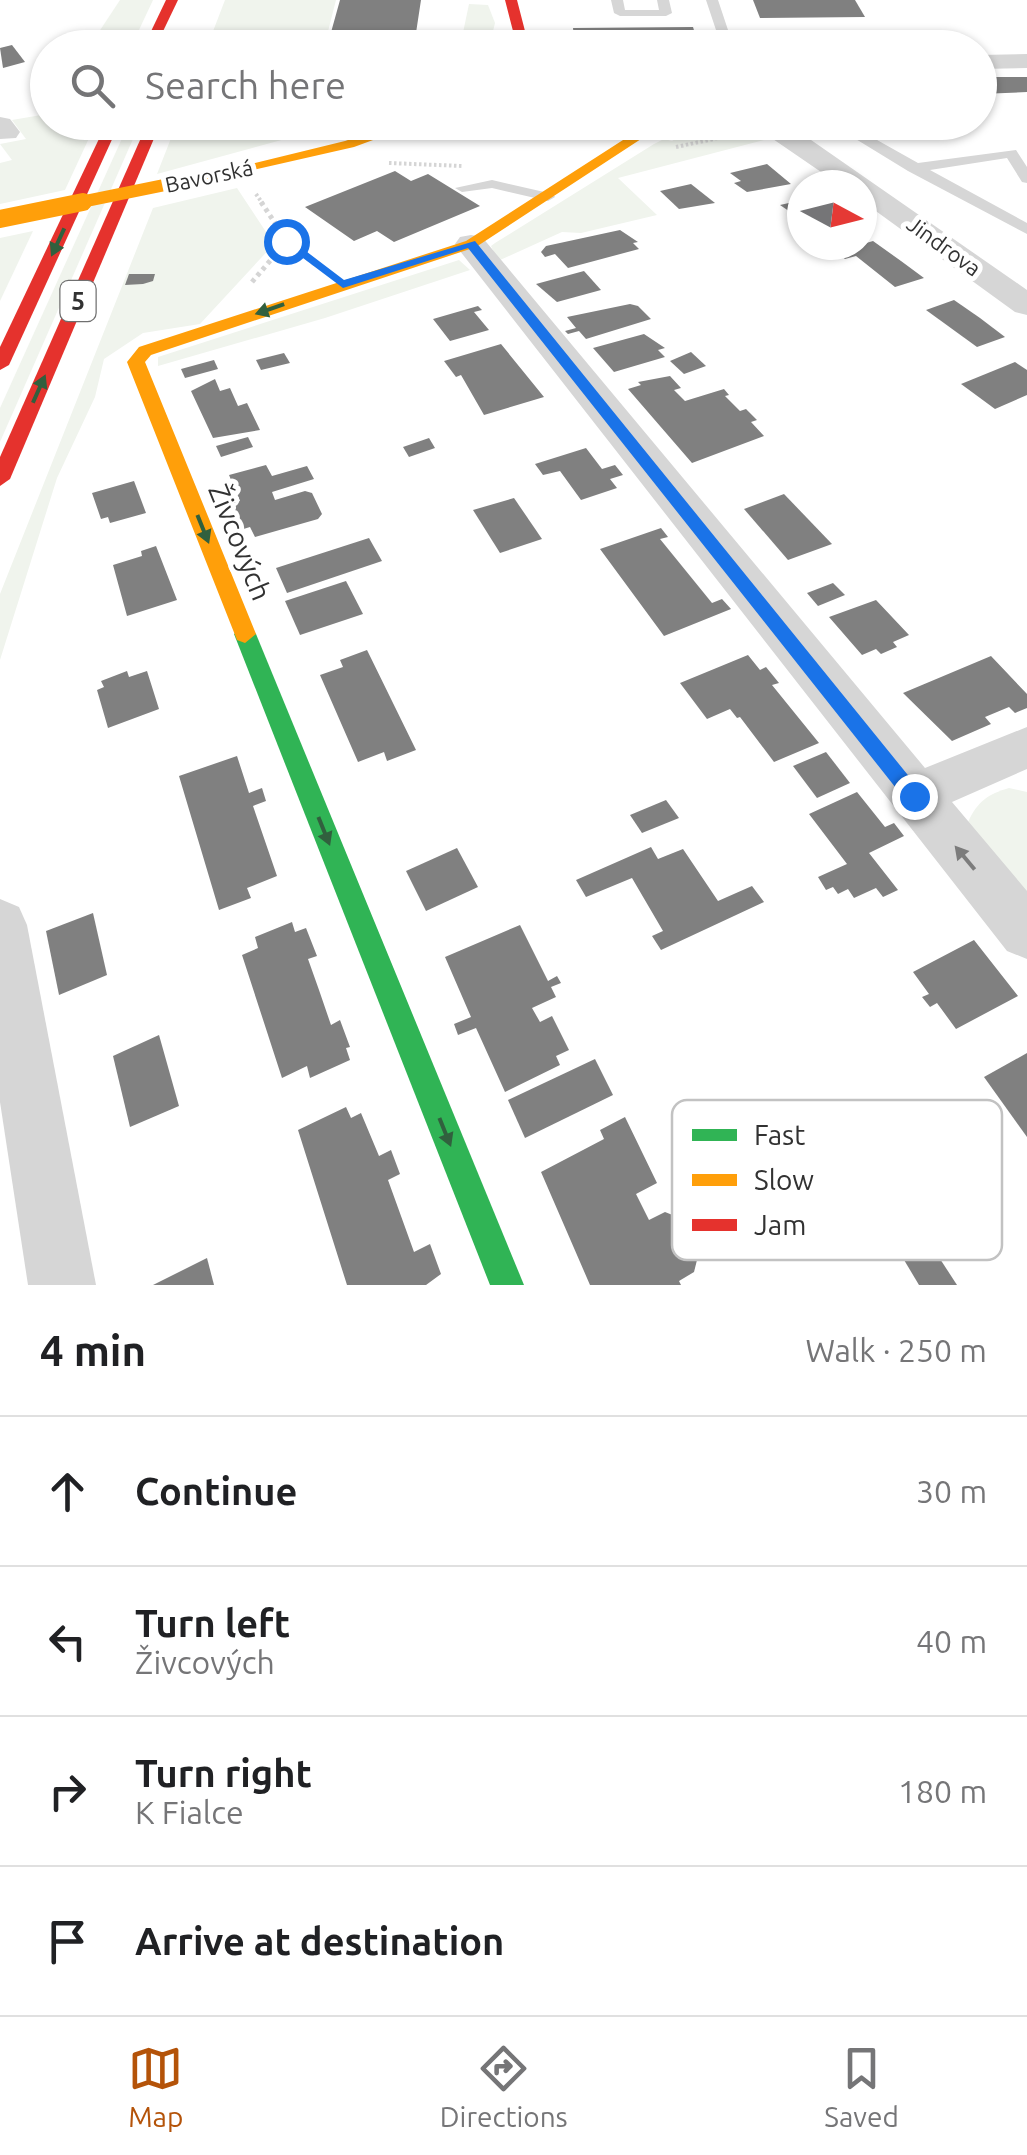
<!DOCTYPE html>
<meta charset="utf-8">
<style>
:root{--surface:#fff;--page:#f2f2f2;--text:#202124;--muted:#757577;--line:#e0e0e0;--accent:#b45309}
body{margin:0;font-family:Ubuntu,sans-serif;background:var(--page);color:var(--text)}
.compass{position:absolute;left:787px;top:170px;width:90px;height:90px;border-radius:50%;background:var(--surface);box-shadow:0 2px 8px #0004;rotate:97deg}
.stop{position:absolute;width:30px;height:30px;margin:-22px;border:8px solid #1a73e8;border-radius:50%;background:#fff}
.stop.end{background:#1a73e8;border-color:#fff;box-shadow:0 2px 10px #0008}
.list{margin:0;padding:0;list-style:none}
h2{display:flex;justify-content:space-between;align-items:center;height:130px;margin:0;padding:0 40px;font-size:42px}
h2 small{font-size:32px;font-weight:400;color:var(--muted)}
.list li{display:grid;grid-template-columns:65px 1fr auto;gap:30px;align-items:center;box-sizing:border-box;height:150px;padding:0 40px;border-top:2px solid var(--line)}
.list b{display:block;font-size:38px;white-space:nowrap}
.list p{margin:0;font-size:32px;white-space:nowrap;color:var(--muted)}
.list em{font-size:32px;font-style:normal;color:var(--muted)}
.icon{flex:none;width:55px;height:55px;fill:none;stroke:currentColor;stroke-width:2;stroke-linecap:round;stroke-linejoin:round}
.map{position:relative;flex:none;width:1027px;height:1285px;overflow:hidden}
.search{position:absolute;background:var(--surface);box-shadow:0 2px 8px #0004;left:30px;right:30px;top:30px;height:110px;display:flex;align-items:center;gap:25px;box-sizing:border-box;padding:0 35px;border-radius:55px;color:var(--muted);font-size:38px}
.sheet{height:730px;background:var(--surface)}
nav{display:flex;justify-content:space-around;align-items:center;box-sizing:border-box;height:140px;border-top:2px solid var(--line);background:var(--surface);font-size:28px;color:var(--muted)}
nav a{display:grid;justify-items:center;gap:5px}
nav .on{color:var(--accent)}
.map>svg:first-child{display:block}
.green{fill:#f0f4ed}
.building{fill:#808080}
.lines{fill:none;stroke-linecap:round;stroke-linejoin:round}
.path-far1{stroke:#d5d5d5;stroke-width:4;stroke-dasharray:2.5 2.5;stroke-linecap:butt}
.path{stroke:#d5d5d5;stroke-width:5;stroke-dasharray:4 4;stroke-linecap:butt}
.lane{fill:#d6d6d6;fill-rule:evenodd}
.street{fill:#d6d6d6;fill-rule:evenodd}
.fast{fill:#30b455;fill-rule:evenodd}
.slow{fill:#ff9f0a;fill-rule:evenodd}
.jam{fill:#e5322d;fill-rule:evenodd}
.slow-bridge-far1{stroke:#ff9f0a;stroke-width:12}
.slow-bridge{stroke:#ff9f0a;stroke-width:18}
.oneway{fill:#31603e}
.oneway2{fill:#7c7c7c}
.route{fill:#1a73e8}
.labels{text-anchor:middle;stroke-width:10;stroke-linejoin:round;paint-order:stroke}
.far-street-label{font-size:22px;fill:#323232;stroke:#fff}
.shield{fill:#fff;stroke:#707070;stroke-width:2.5}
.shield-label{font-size:25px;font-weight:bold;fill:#323232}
.street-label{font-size:28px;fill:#323232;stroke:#fff}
.key{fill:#fff;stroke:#c2c2c2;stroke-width:2.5}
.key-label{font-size:28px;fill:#323232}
</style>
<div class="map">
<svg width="1027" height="1285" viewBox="0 0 1027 1285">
<rect width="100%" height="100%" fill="#fff"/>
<g class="green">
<path d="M120 0H153L131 47H89Z"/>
<path d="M225 0H336L324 47H207Z"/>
<path d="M469 4 488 5 495 23 489 47H460Z"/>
<path d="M47 114 48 122 96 123 65 190 0 204V163L12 160 0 144 26 139 12 120Z"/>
<path d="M129 123H140L0 442V408Z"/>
<path d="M177 123H344L157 174Z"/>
<path d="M692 123H728L764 140 618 178 657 215 581 233 562 232 498 261 491 246 495 243 654 144 664 139 672 141 691 130 685 126Z"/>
<path d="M237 188 274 244 200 324 143 333 104 359 95 397 57 478 0 660V594L153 208Z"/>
<path d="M33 231 0 301V238Z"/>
<path d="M459 260 470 270 325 318 158 366V357Z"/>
<path d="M1009 788 1027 792V893L968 822C977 802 988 794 1009 788Z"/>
</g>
<g class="building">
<path d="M340 0H421L414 46H337L339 36H330Z"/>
<path d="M753 0H855L865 17 760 18Z"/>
<path d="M693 27 699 47H575L573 28Z"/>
<path d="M750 35H800L804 43H795L797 48H754Z"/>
<path d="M12 45 25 62 3 68 0 48Z"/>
<path d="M980 77H1027V92L980 94Z"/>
<path d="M767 164 791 184 747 192 734 183 741 181 730 173Z"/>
<path d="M395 171 411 181 428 174 480 206 394 242 377 231 354 241 305 207Z"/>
<path d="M691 184 715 203 679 209 660 191Z"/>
<path d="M802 200V220L780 205Z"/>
<path d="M620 230 638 242 633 243 639 249 568 268 555 254 545 257 541 252 546 246Z"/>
<path d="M873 241 901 261 924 278 895 287 856 256 845 259 836 252Z"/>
<path d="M584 271 601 290 557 302 536 284Z"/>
<path d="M129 274H155L153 281 143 284 125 285Z"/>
<path d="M954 300 980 318 1005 337 977 347 926 310Z"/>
<path d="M630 304 638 306 651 319 586 339 579 331 568 334 565 331 576 328 567 317Z"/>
<path d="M478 306 482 310 474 312 489 330 450 341 433 319Z"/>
<path d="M644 334 665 348 658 350 665 357 614 372 593 348Z"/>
<path d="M501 344 544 397 484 415 461 375 456 377 444 361Z"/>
<path d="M691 352 706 366 684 374 670 361Z"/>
<path d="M284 353 290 363 261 370 256 360Z"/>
<path d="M214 360 218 369 185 378 181 369Z"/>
<path d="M1015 362 1027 370V395L995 409 961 384Z"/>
<path d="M670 376 681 388 674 390 685 401 724 389 729 395 725 396 740 411 746 409 757 420 751 422 764 436 692 463 628 389 641 385 638 382Z"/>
<path d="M215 379 220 391 230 388 238 406 247 403 260 430 213 438 191 391Z"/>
<path d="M248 437 253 447 221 457 216 446Z"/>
<path d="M429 438 435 448 409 457 403 447Z"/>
<path d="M586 448 602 469 615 465 623 475 610 479 617 488 581 500 560 471 543 475 535 464Z"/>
<path d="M266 465 272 476 307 466 314 479 272 492 275 500 305 491 312 493 322 514 318 519 255 537 250 527 237 531 230 504 240 501 229 475Z"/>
<path d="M134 481 146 513 110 523 108 517 101 519 92 493Z"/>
<path d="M784 494 832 544 788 560 744 509Z"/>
<path d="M514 498 542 539 500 553 473 510Z"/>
<path d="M661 528 668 537 660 539 712 603 722 599 731 609 664 636 600 549Z"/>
<path d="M369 538 382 561 287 593 276 568Z"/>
<path d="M156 546 177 600 127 616 113 565 142 556 141 551Z"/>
<path d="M346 581 363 614 300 635 285 601Z"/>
<path d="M833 583 845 595 818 606 807 593Z"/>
<path d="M876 600 909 635 893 642 897 647 881 654 876 649 862 655 829 617Z"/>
<path d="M367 650 416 750 387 761 384 752 358 762 320 675 343 667 340 660Z"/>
<path d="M748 655 760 670 766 667 779 683 772 685 819 743 774 762 740 717 737 718 730 709 707 719 680 683Z"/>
<path d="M991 656 1027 694V708L1015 713 1009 707 985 717 991 724 952 741 903 693Z"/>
<path d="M127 671 129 677 147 671 159 709 108 728 97 690 104 687 101 681Z"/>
<path d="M826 752 850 783 817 798 793 766Z"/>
<path d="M237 756 249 793 262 788 266 801 253 806 277 876 247 888 251 898 219 910 179 776Z"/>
<path d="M857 792 885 827 894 823 904 836 869 853 898 890 883 897 876 888 854 898 848 889 838 894 833 887 826 890 818 877 847 864 809 814Z"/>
<path d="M666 800 679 818 642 833 630 815Z"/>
<path d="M651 847 658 859 683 849 718 901 752 886 764 902 661 950 652 936 663 931 632 878 586 897 576 880Z"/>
<path d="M457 848 478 887 426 911 406 871Z"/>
<path d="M93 913 107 975 59 995 46 931Z"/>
<path d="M292 922 295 932 306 928 317 956 308 959 319 990 331 1025 340 1020 350 1047 346 1048 350 1060 310 1078 307 1066 282 1078 242 955 258 948 255 937Z"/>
<path d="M520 925 548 981 557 976 561 983 551 987 556 997 532 1008 540 1022 552 1016 569 1050 556 1056 560 1065 505 1092 476 1028 458 1035 454 1024 471 1017 445 957Z"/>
<path d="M974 940 1018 996 956 1029 937 1003 930 1007 922 997 929 994 913 972Z"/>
<path d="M159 1035 179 1106 130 1127 113 1056Z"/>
<path d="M1027 1053V1137L984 1077Z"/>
<path d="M595 1059 613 1095 525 1138 508 1100Z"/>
<path d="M346 1107 351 1118 361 1113 379 1156 391 1150 400 1174 388 1180 414 1252 430 1244 441 1274 426 1285H347L298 1130Z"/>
<path d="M625 1117 657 1183 636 1194 649 1220 665 1212 675 1216 697 1260 694 1272 679 1281 681 1285H590L541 1172 604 1139 600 1130Z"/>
<path d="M901 1199 957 1285H919L876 1213Z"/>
<path d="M207 1258 214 1285H153Z"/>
</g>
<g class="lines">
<g class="path-far1">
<path d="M676 147 737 134"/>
<path d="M389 163 462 166"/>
<path d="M256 194 263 204"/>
</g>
<g class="path">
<path d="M261 202 287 241 315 264"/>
<path d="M252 282 287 241"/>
</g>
<g class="lane">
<path d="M611 0H623L625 10H659L657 0H669L672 13 666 16H620L614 13Z"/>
<path d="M706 0H718L734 48H722Z"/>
<path d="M828 122H845L918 163 1016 150 1027 167V183L1022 182 1007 158 930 170 1027 223V234L908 171Z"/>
<path d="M492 180 553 194 555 197 548 201 492 188 462 192 455 188Z"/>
</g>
<g class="street">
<path d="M1027 54V68L980 69V55Z"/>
<path d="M0 117 10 119 20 132 16 138 0 139Z"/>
<path d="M748 122 788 124 1027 290V315L1015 312 862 201V185H840Z"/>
<path d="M471 235 482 237 925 768 1027 727V769L952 802 1027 891V959L1007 951 460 251 455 244 460 237Z"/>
<path d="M0 899 19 907 27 925 96 1285H28L0 1102Z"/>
</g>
<path class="fast" d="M245 625 256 634 524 1285H490L234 634Z"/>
<g class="slow">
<path d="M401 122H422L354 147 209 180 202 176 345 141Z"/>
<path d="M651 122H667L476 247 151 355 145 362 256 634 245 643 237 640 127 362 139 347 466 241Z"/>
</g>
<g class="jam">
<path d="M166 0H178L155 48H143Z"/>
<path d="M505 0H517L525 31 520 48H508L513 31Z"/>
<path d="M107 122H120L9 365 0 370V347Z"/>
<path d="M148 122H161L10 479 0 486V457Z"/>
</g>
<path class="slow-bridge-far1" d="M71 204 209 176"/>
<path class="slow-bridge" d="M0 219 83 202"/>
</g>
<defs><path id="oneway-solid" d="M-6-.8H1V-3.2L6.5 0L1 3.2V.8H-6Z" transform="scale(2.5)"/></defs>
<g class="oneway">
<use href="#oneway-solid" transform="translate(58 242) rotate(115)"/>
<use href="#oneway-solid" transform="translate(270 309) rotate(161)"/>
<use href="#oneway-solid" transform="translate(39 389) rotate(-66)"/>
<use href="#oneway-solid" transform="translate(203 529) rotate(68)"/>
<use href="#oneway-solid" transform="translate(324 831) rotate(68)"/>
<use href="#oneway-solid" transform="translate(445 1132) rotate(68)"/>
</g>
<use class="oneway2" href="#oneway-solid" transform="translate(965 858) rotate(-130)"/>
<path class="route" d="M283 239H290L344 280 475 241 920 790V802H907L468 248 343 288 283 243Z"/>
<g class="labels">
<g class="far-street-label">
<text transform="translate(209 176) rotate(-12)" y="8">Bavorská</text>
<text transform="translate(944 246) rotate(36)" y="8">Jindrova</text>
</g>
<rect class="shield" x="60.5" y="281" width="35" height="40" rx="8"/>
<g class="shield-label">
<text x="78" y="310">5</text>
</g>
<g class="street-label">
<text transform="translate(240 542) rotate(68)" y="10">Živcových</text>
</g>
</g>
<rect x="672" y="1100" width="330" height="160" rx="15" class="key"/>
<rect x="692" y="1129" width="45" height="12" fill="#30b455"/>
<rect x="692" y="1174" width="45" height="12" fill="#ff9f0a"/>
<rect x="692" y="1219" width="45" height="12" fill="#e5322d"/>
<g class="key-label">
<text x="754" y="1145">Fast</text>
<text x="754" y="1190">Slow</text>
<text x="754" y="1235">Jam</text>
</g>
</svg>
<svg class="compass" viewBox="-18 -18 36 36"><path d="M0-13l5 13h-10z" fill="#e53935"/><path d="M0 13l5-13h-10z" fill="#757577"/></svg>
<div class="stop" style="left:286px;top:241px"></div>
<div class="stop end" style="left:914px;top:796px"></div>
<div class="search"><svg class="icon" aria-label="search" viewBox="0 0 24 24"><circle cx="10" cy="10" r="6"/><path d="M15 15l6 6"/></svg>Search here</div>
</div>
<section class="sheet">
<h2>4 min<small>Walk · 250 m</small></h2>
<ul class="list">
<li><svg class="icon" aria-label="ahead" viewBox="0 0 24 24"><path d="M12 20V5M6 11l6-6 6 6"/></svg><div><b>Continue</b></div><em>30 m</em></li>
<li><svg class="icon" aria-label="left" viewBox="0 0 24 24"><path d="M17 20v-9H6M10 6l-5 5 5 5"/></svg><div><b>Turn left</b><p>Živcových</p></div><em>40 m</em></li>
<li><svg class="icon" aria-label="right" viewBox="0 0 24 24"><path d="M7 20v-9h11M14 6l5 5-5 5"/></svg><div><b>Turn right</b><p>K Fialce</p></div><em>180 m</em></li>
<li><svg class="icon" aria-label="arrive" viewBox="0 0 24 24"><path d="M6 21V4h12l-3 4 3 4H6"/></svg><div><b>Arrive at destination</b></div></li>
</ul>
</section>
<nav>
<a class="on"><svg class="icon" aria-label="map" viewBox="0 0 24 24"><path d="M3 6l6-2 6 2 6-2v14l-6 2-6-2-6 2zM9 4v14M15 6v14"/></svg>Map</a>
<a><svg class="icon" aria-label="directions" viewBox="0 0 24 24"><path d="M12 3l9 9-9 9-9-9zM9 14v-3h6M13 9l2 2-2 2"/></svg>Directions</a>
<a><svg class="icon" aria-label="saved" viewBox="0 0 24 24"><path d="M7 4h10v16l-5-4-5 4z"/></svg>Saved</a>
</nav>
